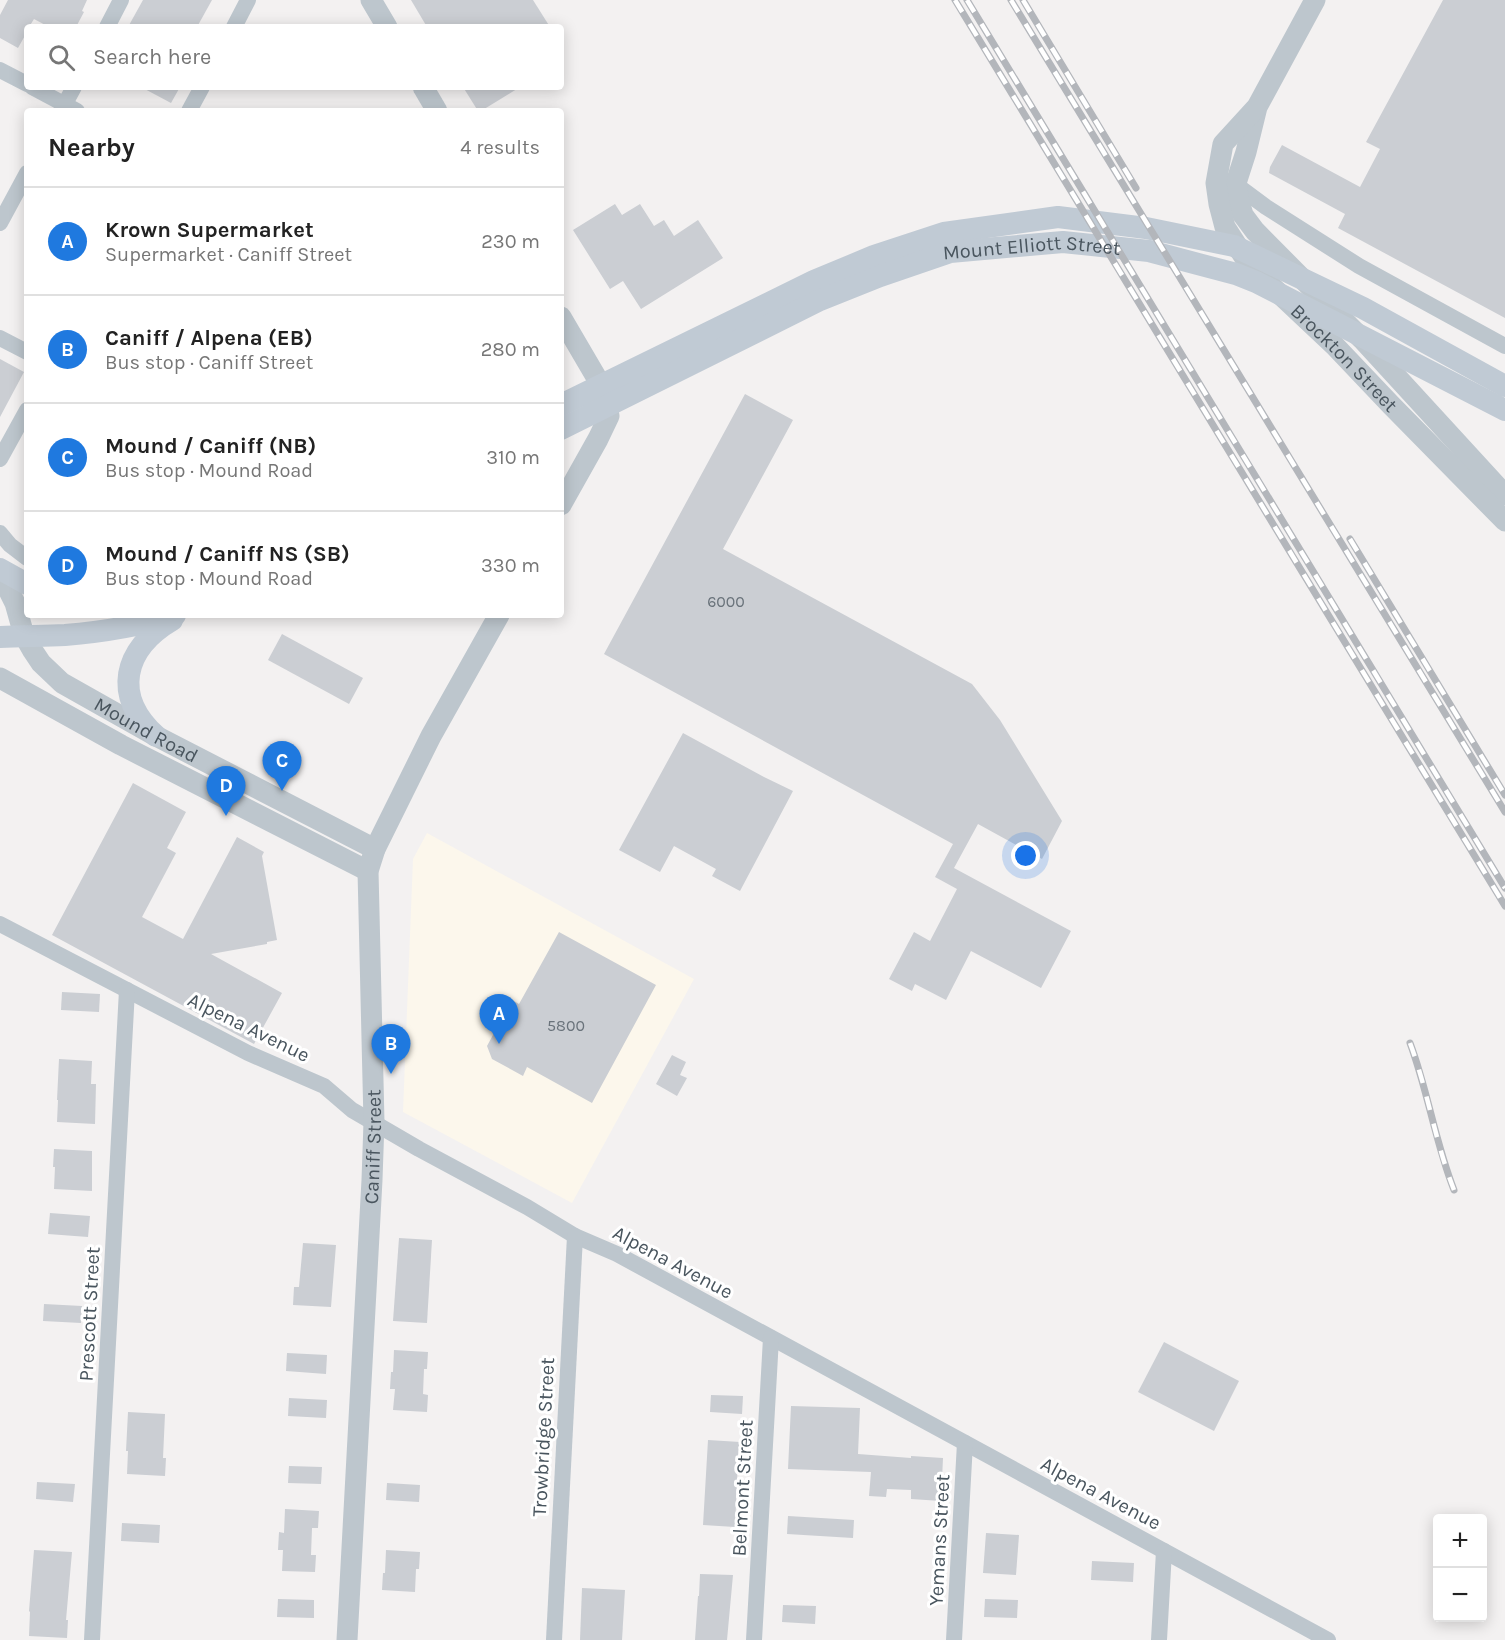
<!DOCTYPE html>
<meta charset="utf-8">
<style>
:root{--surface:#fff;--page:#f6f6f6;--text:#222;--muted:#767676;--line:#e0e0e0;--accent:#1f79df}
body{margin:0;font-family:Karla,sans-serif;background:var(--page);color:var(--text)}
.controls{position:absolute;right:18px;bottom:18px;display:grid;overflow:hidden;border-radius:6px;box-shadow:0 3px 15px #0003}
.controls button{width:54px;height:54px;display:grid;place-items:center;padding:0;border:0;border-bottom:2px solid var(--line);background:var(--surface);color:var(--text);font:30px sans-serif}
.you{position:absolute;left:1026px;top:856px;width:21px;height:21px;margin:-15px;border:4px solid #fff;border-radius:50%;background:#1a73e8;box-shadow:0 0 0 9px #1a73e833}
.badge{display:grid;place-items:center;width:39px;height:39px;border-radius:50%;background:var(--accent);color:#fff;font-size:20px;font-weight:700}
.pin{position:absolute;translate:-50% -50px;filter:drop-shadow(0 2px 3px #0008)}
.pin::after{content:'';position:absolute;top:32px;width:21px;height:18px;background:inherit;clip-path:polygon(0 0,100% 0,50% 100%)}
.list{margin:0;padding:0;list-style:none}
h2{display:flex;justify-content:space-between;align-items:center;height:78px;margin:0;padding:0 24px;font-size:26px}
h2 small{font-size:20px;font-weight:400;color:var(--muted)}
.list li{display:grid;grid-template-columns:39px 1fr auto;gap:18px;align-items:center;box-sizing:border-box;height:108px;padding:0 24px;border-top:2px solid var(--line)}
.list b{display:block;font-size:22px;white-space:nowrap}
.list p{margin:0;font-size:20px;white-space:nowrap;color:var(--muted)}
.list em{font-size:20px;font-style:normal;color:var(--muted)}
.icon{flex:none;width:33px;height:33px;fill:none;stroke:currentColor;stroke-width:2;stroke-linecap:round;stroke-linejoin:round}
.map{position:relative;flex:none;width:1505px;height:1640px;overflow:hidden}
.search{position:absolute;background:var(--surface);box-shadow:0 3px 15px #0003;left:24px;top:24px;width:540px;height:66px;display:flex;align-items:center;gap:15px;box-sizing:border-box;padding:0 21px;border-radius:6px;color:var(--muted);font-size:22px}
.panel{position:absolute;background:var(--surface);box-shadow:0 3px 15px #0003;left:24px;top:108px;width:540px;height:510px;border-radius:6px}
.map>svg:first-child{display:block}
.commercial{fill:#fcf7ec}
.building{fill:#cbced3}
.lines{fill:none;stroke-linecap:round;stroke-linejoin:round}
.minor{stroke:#bdc6cd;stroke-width:16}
.tertiary{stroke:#bdc6cd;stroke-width:21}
.secondary{stroke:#c0cad4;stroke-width:22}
.rail-casing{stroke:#b3b6bb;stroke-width:7}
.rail{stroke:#fff;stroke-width:4.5;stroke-dasharray:14;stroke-linecap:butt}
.labels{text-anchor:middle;stroke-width:6;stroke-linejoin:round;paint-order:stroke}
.number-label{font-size:16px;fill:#6a737b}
.street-label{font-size:20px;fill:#49555e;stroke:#fff}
</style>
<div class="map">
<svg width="1505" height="1640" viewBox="0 0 1505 1640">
<rect width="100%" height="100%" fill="#f3f1f1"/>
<path class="commercial" d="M427 833 694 979 572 1203 403 1112 413 859Z"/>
<g class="building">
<path d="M8 0H87L82 11 84 12 76 27H49L34 19 29 27H27V32L18 48 0 38V15Z"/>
<path d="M143 0H212L197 27H128Z"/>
<path d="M411 0H533L550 27H427Z"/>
<path d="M1443 0H1505V318L1338 228 1345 214 1269 173 1270 167 1282 145 1360 187 1380 149 1366 142Z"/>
<path d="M141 87H180L171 103Z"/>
<path d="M463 87H520L481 111H478Z"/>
<path d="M615 204 622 215 640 204 654 226 664 220 674 236 698 220 723 258 641 309 623 281 610 289 573 230Z"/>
<path d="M0 359 24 372 0 417Z"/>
<path d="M745 394 793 420 723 549 972 684 1000 720 1062 821 1042 859 978 824 954 868 1071 931 1041 988 971 951 946 1000 915 984 912 991 889 979 914 932 930 941 957 889 935 877 953 844 604 654Z"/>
<path d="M282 634 363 678 349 704 268 660Z"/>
<path d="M683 733 764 777 793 791 740 891 712 876 716 869 674 846 660 872 619 850Z"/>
<path d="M133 783 186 812 167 848 176 853 142 917 183 939 237 837 264 852 262 856 277 940 267 942V944L211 954 282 993 254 1044 52 935Z"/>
<path d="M559 932 656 985 592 1103 527 1067 523 1076 492 1059 487 1046 512 1000 519 1004Z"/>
<path d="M62 992 100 994 99 1012 61 1010Z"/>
<path d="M672 1055 686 1062 680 1075 687 1078 677 1096 656 1084Z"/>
<path d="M59 1059 92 1061 91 1084H96L95 1124 57 1122 58 1100H57Z"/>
<path d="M54 1149 92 1151V1191L54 1189 55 1167H53Z"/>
<path d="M50 1213 90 1216 88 1237 48 1234Z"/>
<path d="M399 1238 432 1240 427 1323 393 1321Z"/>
<path d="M303 1243 336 1245 331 1307 293 1305 294 1287H299Z"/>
<path d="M44 1304 82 1306 81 1323 43 1321Z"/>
<path d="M1164 1342 1239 1381 1214 1431 1138 1392Z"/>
<path d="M394 1350 428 1352 427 1369H424L423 1394 428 1395 427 1412 393 1410 395 1389H390L391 1372H393Z"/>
<path d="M287 1353 327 1355 326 1374 286 1371Z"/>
<path d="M711 1395 743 1396 742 1414 710 1412Z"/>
<path d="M289 1398 327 1400 326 1418 288 1416Z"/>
<path d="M791 1406 860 1408 858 1454 911 1458V1456L943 1458 941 1501 911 1499V1490L887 1489 886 1497 869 1496 871 1472 788 1469Z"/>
<path d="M128 1412 165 1414 163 1458H166L165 1476 127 1474 128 1451H126Z"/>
<path d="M708 1440 740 1442 739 1459H738L735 1527 703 1525Z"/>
<path d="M289 1466 322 1467 321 1484 288 1483Z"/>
<path d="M37 1482 75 1484 73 1502 36 1499Z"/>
<path d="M387 1483 420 1485 419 1502 386 1500Z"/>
<path d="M285 1509 319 1511 318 1528H312L311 1555H316L315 1572 282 1571 283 1550H278L279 1532 284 1533Z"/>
<path d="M788 1516 854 1520 853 1538 787 1534Z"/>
<path d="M122 1523 160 1525 159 1543 121 1541Z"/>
<path d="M986 1533 1019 1535 1016 1575 983 1573Z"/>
<path d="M34 1550 72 1552 66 1620H68L67 1638 29 1636 30 1612 29 1611Z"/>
<path d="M386 1550 420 1552 419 1569H416L415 1592 382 1590 383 1573H385Z"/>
<path d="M1092 1561 1134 1563 1133 1582 1091 1580Z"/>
<path d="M700 1574 733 1575 727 1640H695L698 1596H699Z"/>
<path d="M582 1588 625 1590 622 1640H580Z"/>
<path d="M278 1599 314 1600V1618L277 1617Z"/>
<path d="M985 1599 1018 1600 1017 1618 984 1617Z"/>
<path d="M783 1605 816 1606 815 1624 782 1622Z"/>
</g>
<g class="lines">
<g class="minor">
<path d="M107 27 121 0"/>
<path d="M234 27 248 0"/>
<path d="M0 70 27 84"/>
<path d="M32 87 77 111"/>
<path d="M61 111 74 87"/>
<path d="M189 111 202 87"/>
<path d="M1231 181 1266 207 1359 266 1505 346"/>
<path d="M0 223 27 173"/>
<path d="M0 338 27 352"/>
<path d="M0 459 27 410"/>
<path d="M0 533 10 545 27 558"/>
<path d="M0 924 248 1053 324 1086 352 1110 419 1149 527 1207 575 1236 617 1254 1328 1640"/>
<path d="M92 1640 127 990"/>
<path d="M554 1640 575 1236"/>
<path d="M754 1640 771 1338"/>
<path d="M954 1640 965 1443"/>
<path d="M1159 1640 1164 1551"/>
</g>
<g class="tertiary">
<path d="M371 0 387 27"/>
<path d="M1315 0 1257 107 1246 152 1236 183 1239 201 1243 215 1255 231 1362 339 1505 495"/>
<path d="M423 87 437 111"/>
<path id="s1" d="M1255 109 1223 144 1216 183 1219 204 1225 227 1250 266 1334 345 1391 405 1505 521"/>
<path d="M561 317 602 387 609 416 598 439 561 505"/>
<path id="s2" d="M0 579 6 585 15 603 24 635 33 651 41 663 62 683 156 736 375 849"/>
<path d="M0 678 121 745 368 871"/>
<path id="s3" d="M347 1640 372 1180 374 1122 368 871 375 849 431 736 499 615"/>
</g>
<g class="secondary">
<path d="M561 405 814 281 874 256 944 233 1058 217 1146 228 1234 246 1363 308 1505 386"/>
<path id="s4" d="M561 429 820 300 880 276 950 252 1063 242 1149 251 1236 274 1256 282 1505 410"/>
<path d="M0 569 27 584"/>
<path d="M0 637C22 636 43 636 65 635 102 632 139 626 175 615"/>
<path d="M156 736C112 696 123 649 172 620"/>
</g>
<defs>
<g id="rail">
<path d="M955 0 1505 906"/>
<path d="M967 0 1505 888"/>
<path d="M1011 0 1505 812"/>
<path d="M1023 0 1136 188"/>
<path d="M1350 539 1505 795"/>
<path d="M1410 1043C1428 1091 1435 1142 1454 1190"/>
</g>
</defs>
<use href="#rail" class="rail-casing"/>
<use href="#rail" class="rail"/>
</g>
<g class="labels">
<g class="number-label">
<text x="726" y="607">6000</text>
<text x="566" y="1031">5800</text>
</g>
<g class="street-label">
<text dy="7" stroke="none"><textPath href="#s4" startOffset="510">Mount Elliott Street</textPath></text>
<text dy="7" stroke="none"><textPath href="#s1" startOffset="310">Brockton Street</textPath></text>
<text dy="7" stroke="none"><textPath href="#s2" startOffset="220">Mound Road</textPath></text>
<text transform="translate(249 1027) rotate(26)" y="7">Alpena Avenue</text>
<text dy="7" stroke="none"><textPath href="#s3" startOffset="494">Caniff Street</textPath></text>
<text transform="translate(673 1262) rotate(28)" y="7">Alpena Avenue</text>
<text transform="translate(89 1314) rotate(-87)" y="7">Prescott Street</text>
<text transform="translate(543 1437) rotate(-87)" y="7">Trowbridge Street</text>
<text transform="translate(742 1488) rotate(-87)" y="7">Belmont Street</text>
<text transform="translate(1101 1493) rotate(28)" y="7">Alpena Avenue</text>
<text transform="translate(939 1540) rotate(-87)" y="7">Yemans Street</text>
</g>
</g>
</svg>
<div class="controls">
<button>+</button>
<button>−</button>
</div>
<div class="you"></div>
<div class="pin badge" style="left:499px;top:1044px">A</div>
<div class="pin badge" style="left:391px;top:1074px">B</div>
<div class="pin badge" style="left:282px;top:791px">C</div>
<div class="pin badge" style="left:226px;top:816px">D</div>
<div class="search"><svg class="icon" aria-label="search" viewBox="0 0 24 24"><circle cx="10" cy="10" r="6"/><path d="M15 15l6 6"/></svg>Search here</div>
<section class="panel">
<h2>Nearby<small>4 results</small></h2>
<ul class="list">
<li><span class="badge">A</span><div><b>Krown Supermarket</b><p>Supermarket · Caniff Street</p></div><em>230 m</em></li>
<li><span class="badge">B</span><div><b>Caniff / Alpena (EB)</b><p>Bus stop · Caniff Street</p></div><em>280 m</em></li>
<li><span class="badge">C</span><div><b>Mound / Caniff (NB)</b><p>Bus stop · Mound Road</p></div><em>310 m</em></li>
<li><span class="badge">D</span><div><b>Mound / Caniff NS (SB)</b><p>Bus stop · Mound Road</p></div><em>330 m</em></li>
</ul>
</section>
</div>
